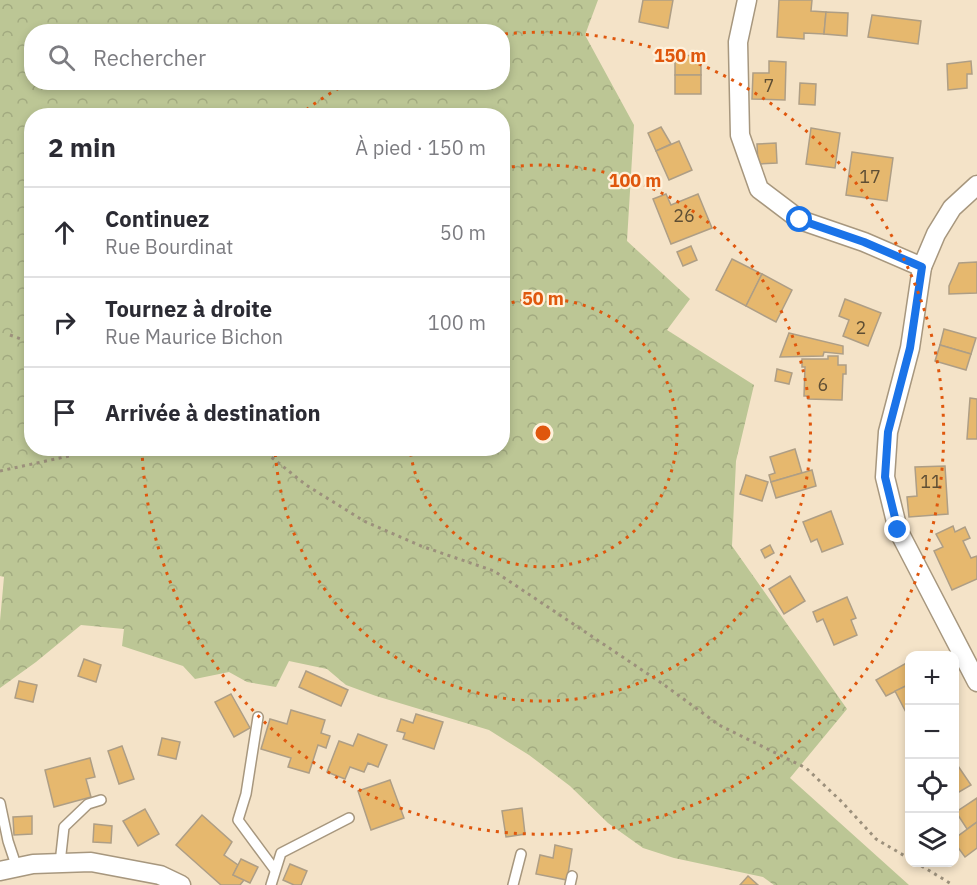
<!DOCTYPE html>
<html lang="fr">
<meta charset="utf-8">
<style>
:root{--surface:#fff;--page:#f7f7f7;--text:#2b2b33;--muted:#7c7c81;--line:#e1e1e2}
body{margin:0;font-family:"IBM Plex Sans",sans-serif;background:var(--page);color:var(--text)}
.controls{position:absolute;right:18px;bottom:18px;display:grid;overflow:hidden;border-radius:12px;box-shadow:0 3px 9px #0003}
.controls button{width:54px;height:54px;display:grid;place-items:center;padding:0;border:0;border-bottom:2px solid var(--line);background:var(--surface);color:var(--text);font:30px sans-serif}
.stop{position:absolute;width:18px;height:18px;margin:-14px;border:4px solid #1a73e8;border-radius:50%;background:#fff}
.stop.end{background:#1a73e8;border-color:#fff;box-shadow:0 2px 6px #0008}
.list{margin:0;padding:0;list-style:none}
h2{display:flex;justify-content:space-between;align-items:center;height:78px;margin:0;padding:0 24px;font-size:26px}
h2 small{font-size:20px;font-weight:400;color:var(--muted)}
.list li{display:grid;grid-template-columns:39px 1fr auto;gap:18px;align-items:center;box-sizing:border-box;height:90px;padding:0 24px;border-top:2px solid var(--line)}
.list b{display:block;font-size:22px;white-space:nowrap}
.list p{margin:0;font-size:20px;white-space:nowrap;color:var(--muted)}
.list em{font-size:20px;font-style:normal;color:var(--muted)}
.icon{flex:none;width:33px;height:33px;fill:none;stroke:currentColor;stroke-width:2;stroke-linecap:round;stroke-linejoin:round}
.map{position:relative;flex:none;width:977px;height:885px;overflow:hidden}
.search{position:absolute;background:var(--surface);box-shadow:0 3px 9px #0003;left:24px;top:24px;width:486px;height:66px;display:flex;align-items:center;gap:15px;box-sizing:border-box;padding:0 21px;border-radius:24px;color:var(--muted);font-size:22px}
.panel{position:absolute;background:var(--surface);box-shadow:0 3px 9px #0003;left:24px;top:108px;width:486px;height:348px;border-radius:24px}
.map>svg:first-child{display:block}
.forest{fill:url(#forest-crowns);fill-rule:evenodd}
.building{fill:#e6b86e;stroke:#ae9e85;stroke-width:1.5}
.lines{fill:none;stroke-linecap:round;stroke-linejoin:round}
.lane-casing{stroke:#a7977e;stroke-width:12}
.street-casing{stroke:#a7977e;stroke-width:21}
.path{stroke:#9c907c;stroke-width:3;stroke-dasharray:3 4.5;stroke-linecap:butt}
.lane{stroke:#fff;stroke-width:9}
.street{stroke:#fff;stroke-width:18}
.route{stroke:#1a73e8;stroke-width:8}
.ring{fill:none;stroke:#df570d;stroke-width:3;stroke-dasharray:3 6}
.labels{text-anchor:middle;stroke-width:4.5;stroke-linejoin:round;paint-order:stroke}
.number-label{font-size:18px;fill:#5e4e34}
.centre{fill:#df570d;stroke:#fff1db;stroke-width:3}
.ring-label{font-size:18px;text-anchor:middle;font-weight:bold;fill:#df570d;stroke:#fff1db;stroke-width:4.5;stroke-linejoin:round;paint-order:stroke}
</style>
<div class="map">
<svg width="977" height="885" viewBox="0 0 977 885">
<defs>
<pattern id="forest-crowns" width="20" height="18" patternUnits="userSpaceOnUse" patternTransform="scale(1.5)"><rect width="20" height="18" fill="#bcc695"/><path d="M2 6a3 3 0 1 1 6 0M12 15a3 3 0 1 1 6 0" fill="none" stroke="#a2aa80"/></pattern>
</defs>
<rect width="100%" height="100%" fill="#f4e3c8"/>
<path class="forest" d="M0 0H598L585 35 634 125 627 241 690 299 667 330 754 385 736 461 732 546 847 709 790 778 909 885H774L763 877 674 858 643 848 608 823 570 786 529 755 489 730 376 696 346 685 327 669 289 661 276 687 247 682 229 672 195 679 183 666 122 646 124 629 81 625 36 662 0 688V621L4 577 0 576ZM32 32H502V82H32ZM32 116H502V448H32Z"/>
<g class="building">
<path d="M643 0H673L668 28 639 22Z"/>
<path d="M779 0H812L811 11 826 12 824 34 804 33V39L777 37Z"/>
<path d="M826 12 848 13 847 36 824 34Z"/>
<path d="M872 15 921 21 918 44 868 37Z"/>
<path d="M701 55V75H675V56Z"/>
<path d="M769 61 786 62 785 100 752 99 753 73H769Z"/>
<path d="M971 61 972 74H967V88L948 90 947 64Z"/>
<rect x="675" y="75" width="26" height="19"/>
<path d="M800 83 816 84 815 105 799 104Z"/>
<path d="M661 127 671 144 656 151 648 133Z"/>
<path d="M811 128 840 133 835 168 806 164Z"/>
<path d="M679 141 692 170 669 180 656 151Z"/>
<path d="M776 143 777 163 758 164 757 144Z"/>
<path d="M852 152 893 158 887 201 846 195Z"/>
<path d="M666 194 671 205 698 194 712 228 671 244 653 199Z"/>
<path d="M691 246 697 260 683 266 677 252Z"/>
<path d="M732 259 762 274 746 306 716 290Z"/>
<path d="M977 262V293L949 294V286L959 263Z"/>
<path d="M762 274 792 290 776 322 746 306Z"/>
<path d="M845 299 881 313 868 346 843 336 849 320 839 316Z"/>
<path d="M944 329 976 338 971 354 940 345Z"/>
<path d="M789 333 843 346V354L824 352 823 356 780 357Z"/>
<path d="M940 345 971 354 966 370 935 361Z"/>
<path d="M828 356H838V365H846V374H843L842 400 808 399V396H804L805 367H802V359H828Z"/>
<path d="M777 369 792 373 789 384 775 381Z"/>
<path d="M970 398 977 399V439H967Z"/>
<path d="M795 449 802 473 771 482 769 475 775 473 770 457Z"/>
<path d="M945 466 948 514 909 517 907 497 917 496 915 467Z"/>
<path d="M812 470 816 486 776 498 771 482Z"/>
<path d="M746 475 768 482 762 501 740 494Z"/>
<path d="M831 511 843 544 822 552 817 539 811 542 803 522Z"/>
<path d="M953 526 955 532 965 527 970 538 963 541 971 558 977 556V579L952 590 934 551 943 547 936 534Z"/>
<path d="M770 545 774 553 765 558 761 550Z"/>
<path d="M790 576 805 601 784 614 769 589Z"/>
<path d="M847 597 856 618 851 620 857 635 834 645 823 619 817 622 813 612Z"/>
<path d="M84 659 101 665 96 682 78 676Z"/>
<path d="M910 661V684L886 696 876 680Z"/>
<path d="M306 671 348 690 341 706 299 687Z"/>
<path d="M19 681 37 685 33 702 15 698Z"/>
<path d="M910 684V720L895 691Z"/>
<path d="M231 694 250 728 234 737 215 702Z"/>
<path d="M291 710 325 720 321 733 330 736 326 748 318 745 309 773 288 767 291 758 261 749 270 719 287 724Z"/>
<path d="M416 714 443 722 434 749 403 739 405 733 397 731 401 719 413 723Z"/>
<path d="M358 734 387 745 378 767 368 763 364 772 350 767 345 779 327 772 339 741 353 746Z"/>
<path d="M162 738 180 742 176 759 158 755Z"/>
<path d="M122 746 134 779 119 784 108 751Z"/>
<path d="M90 758 95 777 86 779 91 797 54 807 45 770Z"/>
<path d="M956 763 971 785 954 795V764Z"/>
<path d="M390 780 404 818 371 830 358 791Z"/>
<path d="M977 798V822L967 829 956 812Z"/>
<path d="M522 808 525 834 506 837 502 811Z"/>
<path d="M145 809 159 834 138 846 123 821Z"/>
<path d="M202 815 232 842 224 855 238 865 233 875 244 880 240 885H221L176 845Z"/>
<path d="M32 816V834L14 835 13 817Z"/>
<path d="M977 822V848L965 857 954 842V839Z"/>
<path d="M94 824 112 826 111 843 93 842Z"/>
<path d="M555 845 572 849 567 880 536 874 540 855 553 858Z"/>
<path d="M241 859 258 867 250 883 233 875Z"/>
<path d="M290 864 307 871 301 885H294L283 880Z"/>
<path d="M748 876 758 885H740Z"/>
</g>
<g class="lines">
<defs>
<g id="lane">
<path d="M258 717 246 794 238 820 275 870"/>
<path d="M0 803 8 841 17 868"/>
<path d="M60 863 64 827 88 804 101 800"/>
<path d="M271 885 281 853 349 818"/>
<path d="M513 885 521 854"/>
<path d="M570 885 572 876"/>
</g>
<g id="street">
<path d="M747 0 738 42 740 135 759 189 800 220 864 242 922 267 936 234 952 208 977 185"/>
<path d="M922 267 910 348 888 432 885 477 898 530 977 682"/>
<path d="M0 871 33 864 91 862 160 875 181 885"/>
</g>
</defs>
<use href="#lane" class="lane-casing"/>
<use href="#street" class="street-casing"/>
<g class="path">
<path d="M10 335 32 343"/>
<path d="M260 448 306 485 364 521 421 546 494 571 663 684 719 725 806 768 842 802 876 839 910 859"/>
<path d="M0 471 69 456 86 448"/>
<path d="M915 862 953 885"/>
</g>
<use href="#lane" class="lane"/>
<use href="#street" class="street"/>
</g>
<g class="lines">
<path class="route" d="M800 220 864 242 922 267 910 348 888 432 885 477 898 530"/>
</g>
<g class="ring">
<path d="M503 305A134 134 0 1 1 410 449"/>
<path d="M503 168A268 268 0 1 1 275 449"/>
<path d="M299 115A401 401 0 0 1 346 84M505 34A401 401 0 1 1 142 450"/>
</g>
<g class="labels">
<g class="number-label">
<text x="769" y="92">7</text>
<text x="870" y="183">17</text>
<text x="684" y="222">26</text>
<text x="861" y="334">2</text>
<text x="823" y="391">6</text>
<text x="931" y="488">11</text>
</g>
</g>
<circle cx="543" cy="433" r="9" class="centre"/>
<g class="ring-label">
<text x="680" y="62">150 m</text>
<text x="635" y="187">100 m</text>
<text x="543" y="305">50 m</text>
</g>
</svg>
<div class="controls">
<button>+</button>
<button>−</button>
<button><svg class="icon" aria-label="locate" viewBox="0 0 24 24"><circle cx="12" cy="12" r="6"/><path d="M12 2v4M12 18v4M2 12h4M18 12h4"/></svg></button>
<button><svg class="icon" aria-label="layers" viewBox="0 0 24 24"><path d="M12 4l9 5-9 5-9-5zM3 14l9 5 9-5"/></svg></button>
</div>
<div class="stop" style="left:800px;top:220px"></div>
<div class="stop end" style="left:898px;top:530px"></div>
<div class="search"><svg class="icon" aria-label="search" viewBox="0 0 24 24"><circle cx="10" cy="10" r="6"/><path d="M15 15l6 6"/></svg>Rechercher</div>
<section class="panel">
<h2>2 min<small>À pied · 150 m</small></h2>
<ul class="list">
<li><svg class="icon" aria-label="ahead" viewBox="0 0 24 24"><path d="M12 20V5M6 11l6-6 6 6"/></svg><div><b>Continuez</b><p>Rue Bourdinat</p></div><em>50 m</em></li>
<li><svg class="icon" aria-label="right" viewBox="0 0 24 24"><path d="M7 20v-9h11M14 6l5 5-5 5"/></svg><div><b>Tournez à droite</b><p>Rue Maurice Bichon</p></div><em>100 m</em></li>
<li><svg class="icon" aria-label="arrive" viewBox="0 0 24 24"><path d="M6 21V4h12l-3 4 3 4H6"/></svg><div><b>Arrivée à destination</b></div></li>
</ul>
</section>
</div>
